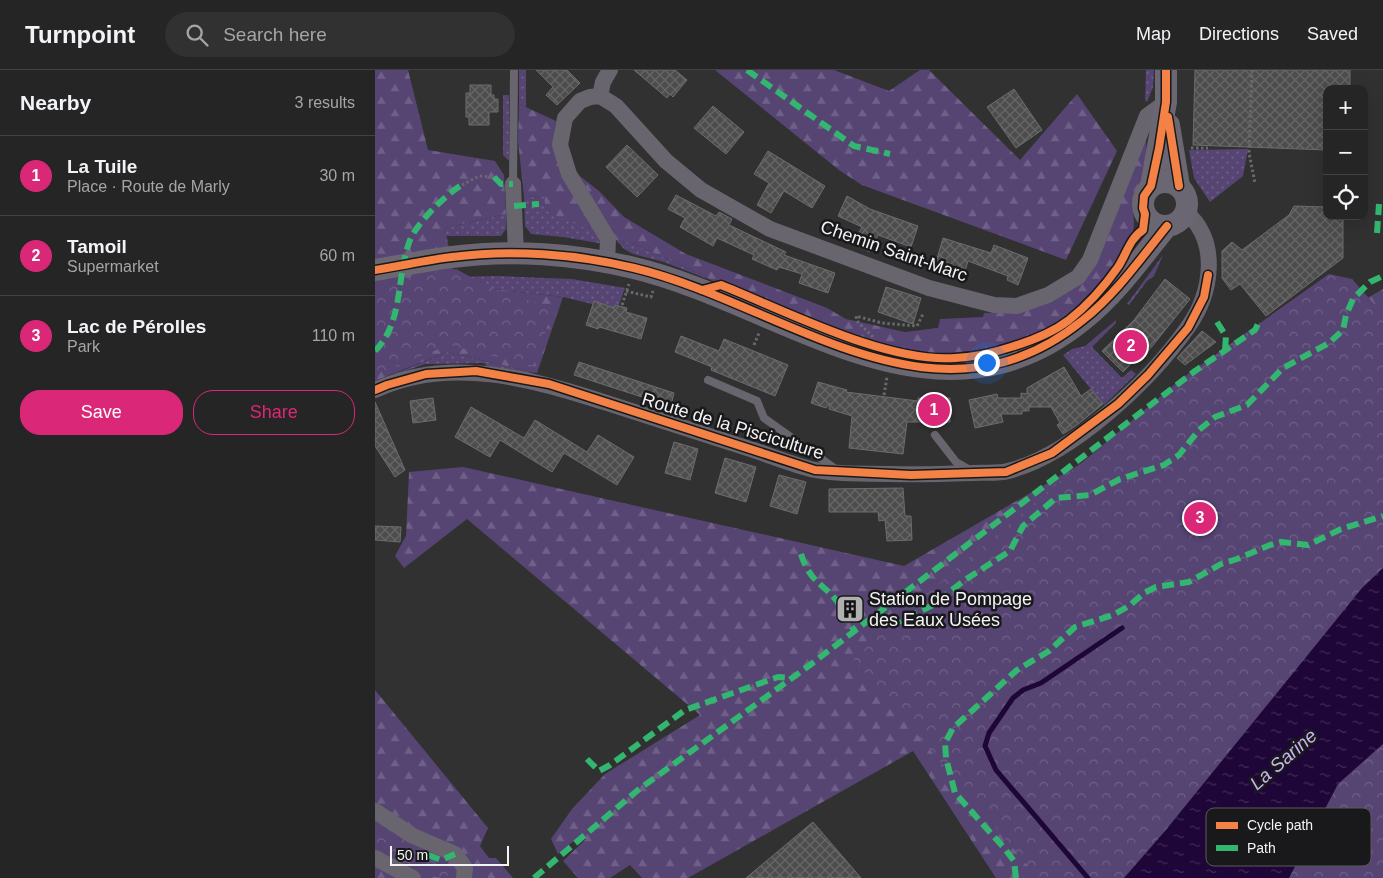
<!DOCTYPE html>
<meta charset="utf-8">
<style>
:root{--surface:#252526;--page:#313132;--text:#f1f3f6;--muted:#a3a5a7;--line:#424243;--accent:#db2777}
body{margin:0;font-family:Helvetica,sans-serif;background:var(--page);color:var(--text)}
.controls{position:absolute;right:15px;top:15px;display:grid;overflow:hidden;border-radius:10px;box-shadow:0 5px 20px #0002}
.controls button{width:45px;height:45px;display:grid;place-items:center;padding:0;border:0;border-bottom:1px solid var(--line);background:var(--surface);color:var(--text);font:25px sans-serif}
.scale{position:absolute;left:15px;bottom:12px;width:119px;box-sizing:border-box;padding-left:5px;border:2px solid #f4f4f6;border-top:0;font-size:14px;line-height:18px;white-space:nowrap;color:#f4f4f6;-webkit-text-stroke:4px #19181a;paint-order:stroke}
.you{position:absolute;left:611px;top:292px;width:18px;height:18px;margin:-12px;border:4px solid #fff;border-radius:50%;background:#1a73e8;box-shadow:0 0 0 8px #1a73e833}
.badge{display:grid;place-items:center;width:32px;height:32px;border-radius:50%;background:var(--accent);color:#fff;font-size:16px;font-weight:700}
.pin{position:absolute;translate:-50% -50%;border:2px solid #fff;box-shadow:0 1px 5px #0006}
.list{margin:0;padding:0;list-style:none}
h2{display:flex;justify-content:space-between;align-items:center;height:65px;margin:0;padding:0 20px;font-size:21px}
h2 small{font-size:16px;font-weight:400;color:var(--muted)}
.list li{display:grid;grid-template-columns:32px 1fr auto;gap:15px;align-items:center;box-sizing:border-box;height:80px;padding:0 20px;border-top:1px solid var(--line)}
.list b{display:block;font-size:19px;white-space:nowrap}
.list p{margin:0;font-size:16px;white-space:nowrap;color:var(--muted)}
.list em{font-size:16px;font-style:normal;color:var(--muted)}
.actions{display:flex;gap:10px;padding:15px 20px}
.actions a{flex:1;padding:11px 0;border:1px solid var(--accent);border-radius:20px;text-align:center;font-size:18px;color:var(--accent)}
.actions .main{background:var(--accent);color:#fff}
.icon{flex:none;width:28px;height:28px;fill:none;stroke:currentColor;stroke-width:2;stroke-linecap:round;stroke-linejoin:round}
.map{position:relative;flex:none;width:1008px;height:808px;overflow:hidden}
header{display:flex;align-items:center;gap:30px;box-sizing:border-box;height:70px;padding:0 25px;background:var(--surface);border-bottom:1px solid var(--line)}
header strong{font-size:24px}
nav{display:flex;gap:28px;margin-inline-start:auto;font-size:18px}
.search{width:350px;height:45px;background:var(--page);display:flex;align-items:center;gap:12px;box-sizing:border-box;padding:0 18px;border-radius:28px;color:var(--muted);font-size:19px}
main{display:flex}
aside{flex:1;background:var(--surface)}
.map>svg:first-child{display:block}
.grass{fill:url(#grass-dots)}
.forest{fill:url(#forest-firs)}
.park{fill:url(#park-crowns)}
.water{fill:url(#water-ripples)}
.lines{fill:none;stroke-linecap:round;stroke-linejoin:round}
.stream{stroke:#1f0638;stroke-width:5}
.building{fill:url(#building-cross-hatch);stroke:#6c6c6d}
.path{stroke:#69686e;stroke-width:3;stroke-dasharray:2.5 2.5;stroke-linecap:butt}
.lane{stroke:#68656f;stroke-width:8}
.street{stroke:#68656f;stroke-width:16}
.secondary{stroke:#6b6772;stroke-width:22}
.quiet{stroke:#33b770;stroke-width:6;stroke-dasharray:12 6;stroke-linecap:butt}
.cycleway-casing{stroke:#19181a;stroke-width:11}
.cycleway{stroke:#f48246;stroke-width:8}
.labels{text-anchor:middle;stroke-width:5;stroke-linejoin:round;paint-order:stroke}
.street-label{font-size:18px;fill:#f4f4f6;stroke:#19181a}
.poi-label{font-size:18px;fill:#f4f4f6;stroke:#19181a;text-anchor:start}
.water-label{font-size:19px;font-style:italic;fill:#c7b1f1;stroke:#19181a}
.key{fill:#19181a;stroke:#5b5a5c;stroke-width:1}
.key-label{font-size:14px;fill:#f4f4f6}
</style>
<header>
<strong>Turnpoint</strong>
<div class="search"><svg class="icon" aria-label="search" viewBox="0 0 24 24"><circle cx="10" cy="10" r="6"/><path d="M15 15l6 6"/></svg>Search here</div>
<nav><a>Map</a><a>Directions</a><a>Saved</a></nav>
</header>
<main>
<aside>
<h2>Nearby<small>3 results</small></h2>
<ul class="list">
<li><span class="badge">1</span><div><b>La Tuile</b><p>Place · Route de Marly</p></div><em>30 m</em></li>
<li><span class="badge">2</span><div><b>Tamoil</b><p>Supermarket</p></div><em>60 m</em></li>
<li><span class="badge">3</span><div><b>Lac de Pérolles</b><p>Park</p></div><em>110 m</em></li>
</ul>
<div class="actions"><a class="main">Save</a><a>Share</a></div>
</aside>
<div class="map">
<svg width="1008" height="808" viewBox="0 0 1008 808">
<defs>
<pattern id="grass-dots" width="8" height="8" patternUnits="userSpaceOnUse" patternTransform="scale(1.25)"><rect width="8" height="8" fill="#564473"/><path d="M2 2h.1M6 6h.1" fill="none" stroke="#6f6088" stroke-width="1.8" stroke-linecap="round"/></pattern>
<pattern id="forest-firs" width="22" height="20" patternUnits="userSpaceOnUse" patternTransform="scale(1.25)"><rect width="22" height="20" fill="#564473"/><path d="M5 1l3.5 6h-7zM16 11l3.5 6h-7z" fill="#6f6088"/></pattern>
<pattern id="park-crowns" width="20" height="18" patternUnits="userSpaceOnUse" patternTransform="scale(1.25)"><rect width="20" height="18" fill="#564473"/><path d="M2 6a3 3 0 1 1 6 0M12 15a3 3 0 1 1 6 0" fill="none" stroke="#6f6088"/></pattern>
<pattern id="water-ripples" width="26" height="14" patternUnits="userSpaceOnUse" patternTransform="scale(1.25)"><rect width="26" height="14" fill="#1f0638"/><path d="M2 4q2-2 4 0t4 0M15 11q2-2 4 0t4 0" fill="none" stroke="#402b55"/></pattern>
<pattern id="building-cross-hatch" width="8" height="8" patternUnits="userSpaceOnUse" patternTransform="scale(1.25)"><rect width="8" height="8" fill="#4d4d4e"/><path d="M0 0l8 8M0 8l8-8" fill="none" stroke="#676768"/></pattern>
</defs>
<rect width="100%" height="100%" fill="#313132"/>
<g class="grass">
<path d="M144 0H151V37L144 34Z"/>
<path d="M771 0H779L778 17 772 32 770 30Z"/>
<path d="M128 25H134V91L128 85Z"/>
<path d="M873 79 868 106 835 132 819 108 814 80Z"/>
<path d="M169 126 214 160 216 152 229 174 188 167 156 164 150 156 149 127Z"/>
<path d="M131 144V159L126 166H71L70 158Z"/>
<path d="M241 170 257 173 351 216 289 192 258 184 249 179Z"/>
<path d="M788 185 779 206 772 211 754 235 752 234Z"/>
<path d="M120 206 197 209 250 218 242 240 188 227 81 215 83 207Z"/>
<path d="M741 250V253L717 277 747 308 756 300 761 304 729 335 688 285 697 279 710 276Z"/>
<path d="M72 282 162 303 115 300 109 293 50 294 0 312Z"/>
</g>
<g class="forest">
<path d="M0 0H33L53 80 120 91 129 105 131 144 70 158 81 215 188 227 162 303 72 282 0 311Z"/>
<path d="M340 0H459L514 21 545 0H554L645 90 702 24 742 81 691 190 487 115 464 100Z"/>
<path d="M144 34 181 51C173 95 195 116 216 152L214 160 171 141 169 126 149 127 143 71Z"/>
<path d="M771 62C771 76 773 93 770 107 768 116 760 122 758 131 756 140 761 151 758 161 754 179 739 195 728 209 668 285 578 298 490 271L351 216 257 173 241 170 201 103 224 121 249 147 311 184 452 238 471 249 530 262 563 258 565 249 608 247 609 243 644 242 705 211Z"/>
<path d="M1008 219V498L749 808H621L538 681 313 808H267L255 795 235 808H203L188 791 211 769 206 765 183 784 176 769 197 739 230 704 325 645 92 449 29 498 20 486 31 466 34 402 88 397 529 496Z"/>
<path d="M0 620 113 758 105 776 114 788H121L138 808H0Z"/>
</g>
<g class="park">
<path d="M81 199 118 219 179 238 158 296 74 275 0 304V213Z"/>
<path d="M954 204 977 209 1008 244V808H663L477 587 806 309Z"/>
<path d="M0 751 34 772 73 791 75 803 69 808 54 806 0 779Z"/>
</g>
<path class="water" d="M1008 498V674L963 714 914 808H749L790 761 987 518Z"/>
<g class="lines">
<path class="stream" d="M713 808 621 700 610 676 614 663 638 628 648 620 666 613 747 558"/>
</g>
<g class="building">
<path d="M161 0H192L205 13 182 35 171 25 178 17Z"/>
<path d="M259 0H300L312 10 298 27 295 24 292 28Z"/>
<path d="M820 0H975V19H952V80L818 75Z"/>
<path d="M95 15H116V25H119V29H123V42H114V55H94V47H91V23H95Z"/>
<path d="M639 19 667 60 641 78 612 37Z"/>
<path d="M338 36 369 62 351 84 319 58Z"/>
<path d="M252 75 283 105 262 127 231 97Z"/>
<path d="M393 81 450 116 437 138 409 121 396 143 382 135 394 113 379 104Z"/>
<path d="M301 125 341 146 344 142 357 149 354 155 411 182 409 185 460 203 453 223 424 213 427 204 404 197 402 200 377 189 379 185 342 168 338 176 305 157 310 148 293 139Z"/>
<path d="M472 126 495 139 543 156 536 177 503 165 495 182 478 174 487 157 463 146Z"/>
<path d="M919 136 952 137V146H968V188L891 246 865 214 856 220 847 208V181L857 172 867 180 914 145Z"/>
<path d="M568 168 616 183 619 175 653 188 643 215 632 210 633 206 593 191 590 201 561 192Z"/>
<path d="M790 209 815 229 771 284 769 281 748 302 727 281 759 250Z"/>
<path d="M511 217 546 228 538 254 503 242Z"/>
<path d="M219 231 239 238 240 235 252 238 251 242 272 248 266 269 224 257 223 259 211 255Z"/>
<path d="M827 261 841 272 810 295 802 288Z"/>
<path d="M306 266 344 281 349 269 413 295 400 326 336 300 337 297 300 282Z"/>
<path d="M204 292 299 323 295 339 269 332 270 328 199 305Z"/>
<path d="M689 297 706 326 716 319 728 334 702 355 688 364 682 355 685 353 676 337H654V341H647V344H626L628 352 600 358 594 330 622 324 623 328H646V323L652 324V318Z"/>
<path d="M443 312 472 320 471 322 543 331V328H575V352H532L528 384 474 378 477 346 454 339V333L451 338 436 333Z"/>
<path d="M58 328 61 350 38 353 35 331Z"/>
<path d="M0 332 30 400 20 407 0 376Z"/>
<path d="M96 337 149 368 160 350 212 382 223 365 259 387 242 415 189 383 177 402 125 370 115 387 80 367Z"/>
<path d="M299 372 323 379 315 410 290 403Z"/>
<path d="M350 388 381 397 371 432 340 423Z"/>
<path d="M404 405 431 412 422 444 395 436Z"/>
<path d="M528 418 530 446H536L537 470 512 471 510 450 504 451 503 442H454V419Z"/>
<path d="M0 456 26 457 25 472 0 470Z"/>
<path d="M438 752 486 808H371Z"/>
</g>
<g class="lines">
<g class="path">
<path d="M877 0 874 83 880 113"/>
<path d="M816 78H833"/>
<path d="M87 115 104 106 119 107"/>
<path d="M251 221 276 227 278 221"/>
<path d="M247 235 254 214"/>
<path d="M498 267 482 251 481 246 507 253 542 256 548 244"/>
<path d="M379 275 384 263"/>
<path d="M509 325 512 307"/>
</g>
<g class="lane">
<path d="M138 114 139 0"/>
<path d="M333 310 382 331 389 348 462 400"/>
<path d="M560 365 581 392 595 400"/>
</g>
<g class="street">
<path d="M225 26 228 12 235 0"/>
<path d="M138 114 141 184"/>
<path d="M232 192 233 169 194 104 185 75 190 48 205 31 215 27 225 26 241 36 291 91 326 120 395 159 554 218 619 235 642 236 673 225 703 207 715 190 772 46 791 32"/>
<path d="M0 320C75 285 157 309 232 333 279 348 326 363 372 378 395 385 417 395 440 400 464 405 491 403 516 404 543 405 570 404 597 403 609 402 622 404 633 401 697 385 775 311 813 257 837 223 845 172 811 142"/>
<path d="M0 741 38 766 80 784 90 798 89 808"/>
<path d="M0 788 38 808"/>
</g>
<g class="secondary">
<path d="M794 55 804 116"/>
<circle cx="790" cy="134" r="22"/>
<path d="M776 116 791 32V0"/>
<path d="M0 200C26 196 51 190 77 187 136 179 201 184 259 198 409 234 559 371 708 250 741 224 766 188 792 156"/>
</g>
<g class="quiet">
<path d="M372 0 479 76 515 84"/>
<path d="M119 107 126 114H138"/>
<path d="M139 136 164 134"/>
<path d="M1002 163 1004 134"/>
<path d="M842 252 851 266 850 280"/>
<path d="M0 281C29 252 21 206 35 170 41 154 72 123 87 115"/>
<path d="M426 484C436 516 451 513 466 537 471 546 473 553 480 561"/>
<path d="M498 547 507 553 523 552 556 536 590 510 635 481 648 456 681 428 715 425 745 409 789 395 804 385 824 360 840 347 872 335 908 298 954 273 968 260 971 245 978 229 995 212 1008 206"/>
<path d="M212 689 224 701 235 695 310 640 403 607 417 608"/>
<path d="M53 785 66 790 80 784"/>
<path d="M159 808 263 720 435 595 820 301 880 260 885 250"/>
<path d="M641 808 639 791 630 779 580 723 571 688 570 673 578 658 642 600 674 581 700 557 738 545 754 536 769 523 781 517 814 512 846 494 862 489 895 475 906 472 933 475 966 459 1008 446"/>
</g>
<defs>
<g id="cycleway">
<path d="M793 47 804 116"/>
<path d="M0 200C26 196 51 190 77 187 136 179 201 184 259 198 409 234 559 371 708 250 741 224 766 188 792 156"/>
<path d="M327 220 346 215C411 241 511 293 580 288 599 287 618 283 636 277 656 271 677 263 694 250 713 235 729 217 743 197 751 185 755 168 768 160L770 144 768 138 769 126 776 116 784 78 791 32V0"/>
<path d="M0 320 12 315 51 304 101 301 174 314 440 400 536 405 631 402 677 383 743 334 773 305 813 258 829 227 833 205"/>
</g>
</defs>
<use href="#cycleway" class="cycleway-casing"/>
<use href="#cycleway" class="cycleway"/>
</g>
<defs>
<symbol id="building-square" viewBox="-11 -11 22 22"><rect x="-9" y="-9" width="18" height="18" rx="4" fill="#b0b0b1" stroke="#19181a"/><path d="M-4-6H4V6H1V3H-1V6H-4ZM-2.5-4.3h1.7v1.8h-1.7ZM.8-4.3h1.7v1.8H.8ZM-2.5-1h1.7V.8h-1.7ZM.8-1h1.7V.8H.8Z" fill="#111"/></symbol>
</defs>
<g fill-rule="evenodd">
<use href="#building-square" x="459" y="523" width="32" height="32"/>
</g>
<g class="labels">
<g class="street-label">
<text transform="translate(519 181) rotate(19)" y="6">Chemin Saint-Marc</text>
<text transform="translate(358 356) rotate(17)" y="6">Route de la Pisciculture</text>
</g>
<g class="poi-label">
<text x="494" y="535">Station de Pompage<tspan x="494" dy="21">des Eaux Usées</tspan></text>
</g>
<g class="water-label">
<text transform="translate(908 689) rotate(-41)" y="7">La Sarine</text>
</g>
</g>
<rect x="831" y="738" width="165" height="58" rx="8" class="key"/>
<rect x="841" y="752" width="22" height="7" fill="#f48246"/>
<rect x="841" y="775" width="22" height="6" fill="#33b770"/>
<g class="key-label">
<text x="872" y="760">Cycle path</text>
<text x="872" y="783">Path</text>
</g>
</svg>
<div class="controls">
<button>+</button>
<button>−</button>
<button><svg class="icon" aria-label="locate" viewBox="0 0 24 24"><circle cx="12" cy="12" r="6"/><path d="M12 2v4M12 18v4M2 12h4M18 12h4"/></svg></button>
</div>
<div class="scale">50 m</div>
<div class="you"></div>
<div class="pin badge" style="left:559px;top:340px">1</div>
<div class="pin badge" style="left:756px;top:276px">2</div>
<div class="pin badge" style="left:825px;top:448px">3</div>
</div>
</main>
